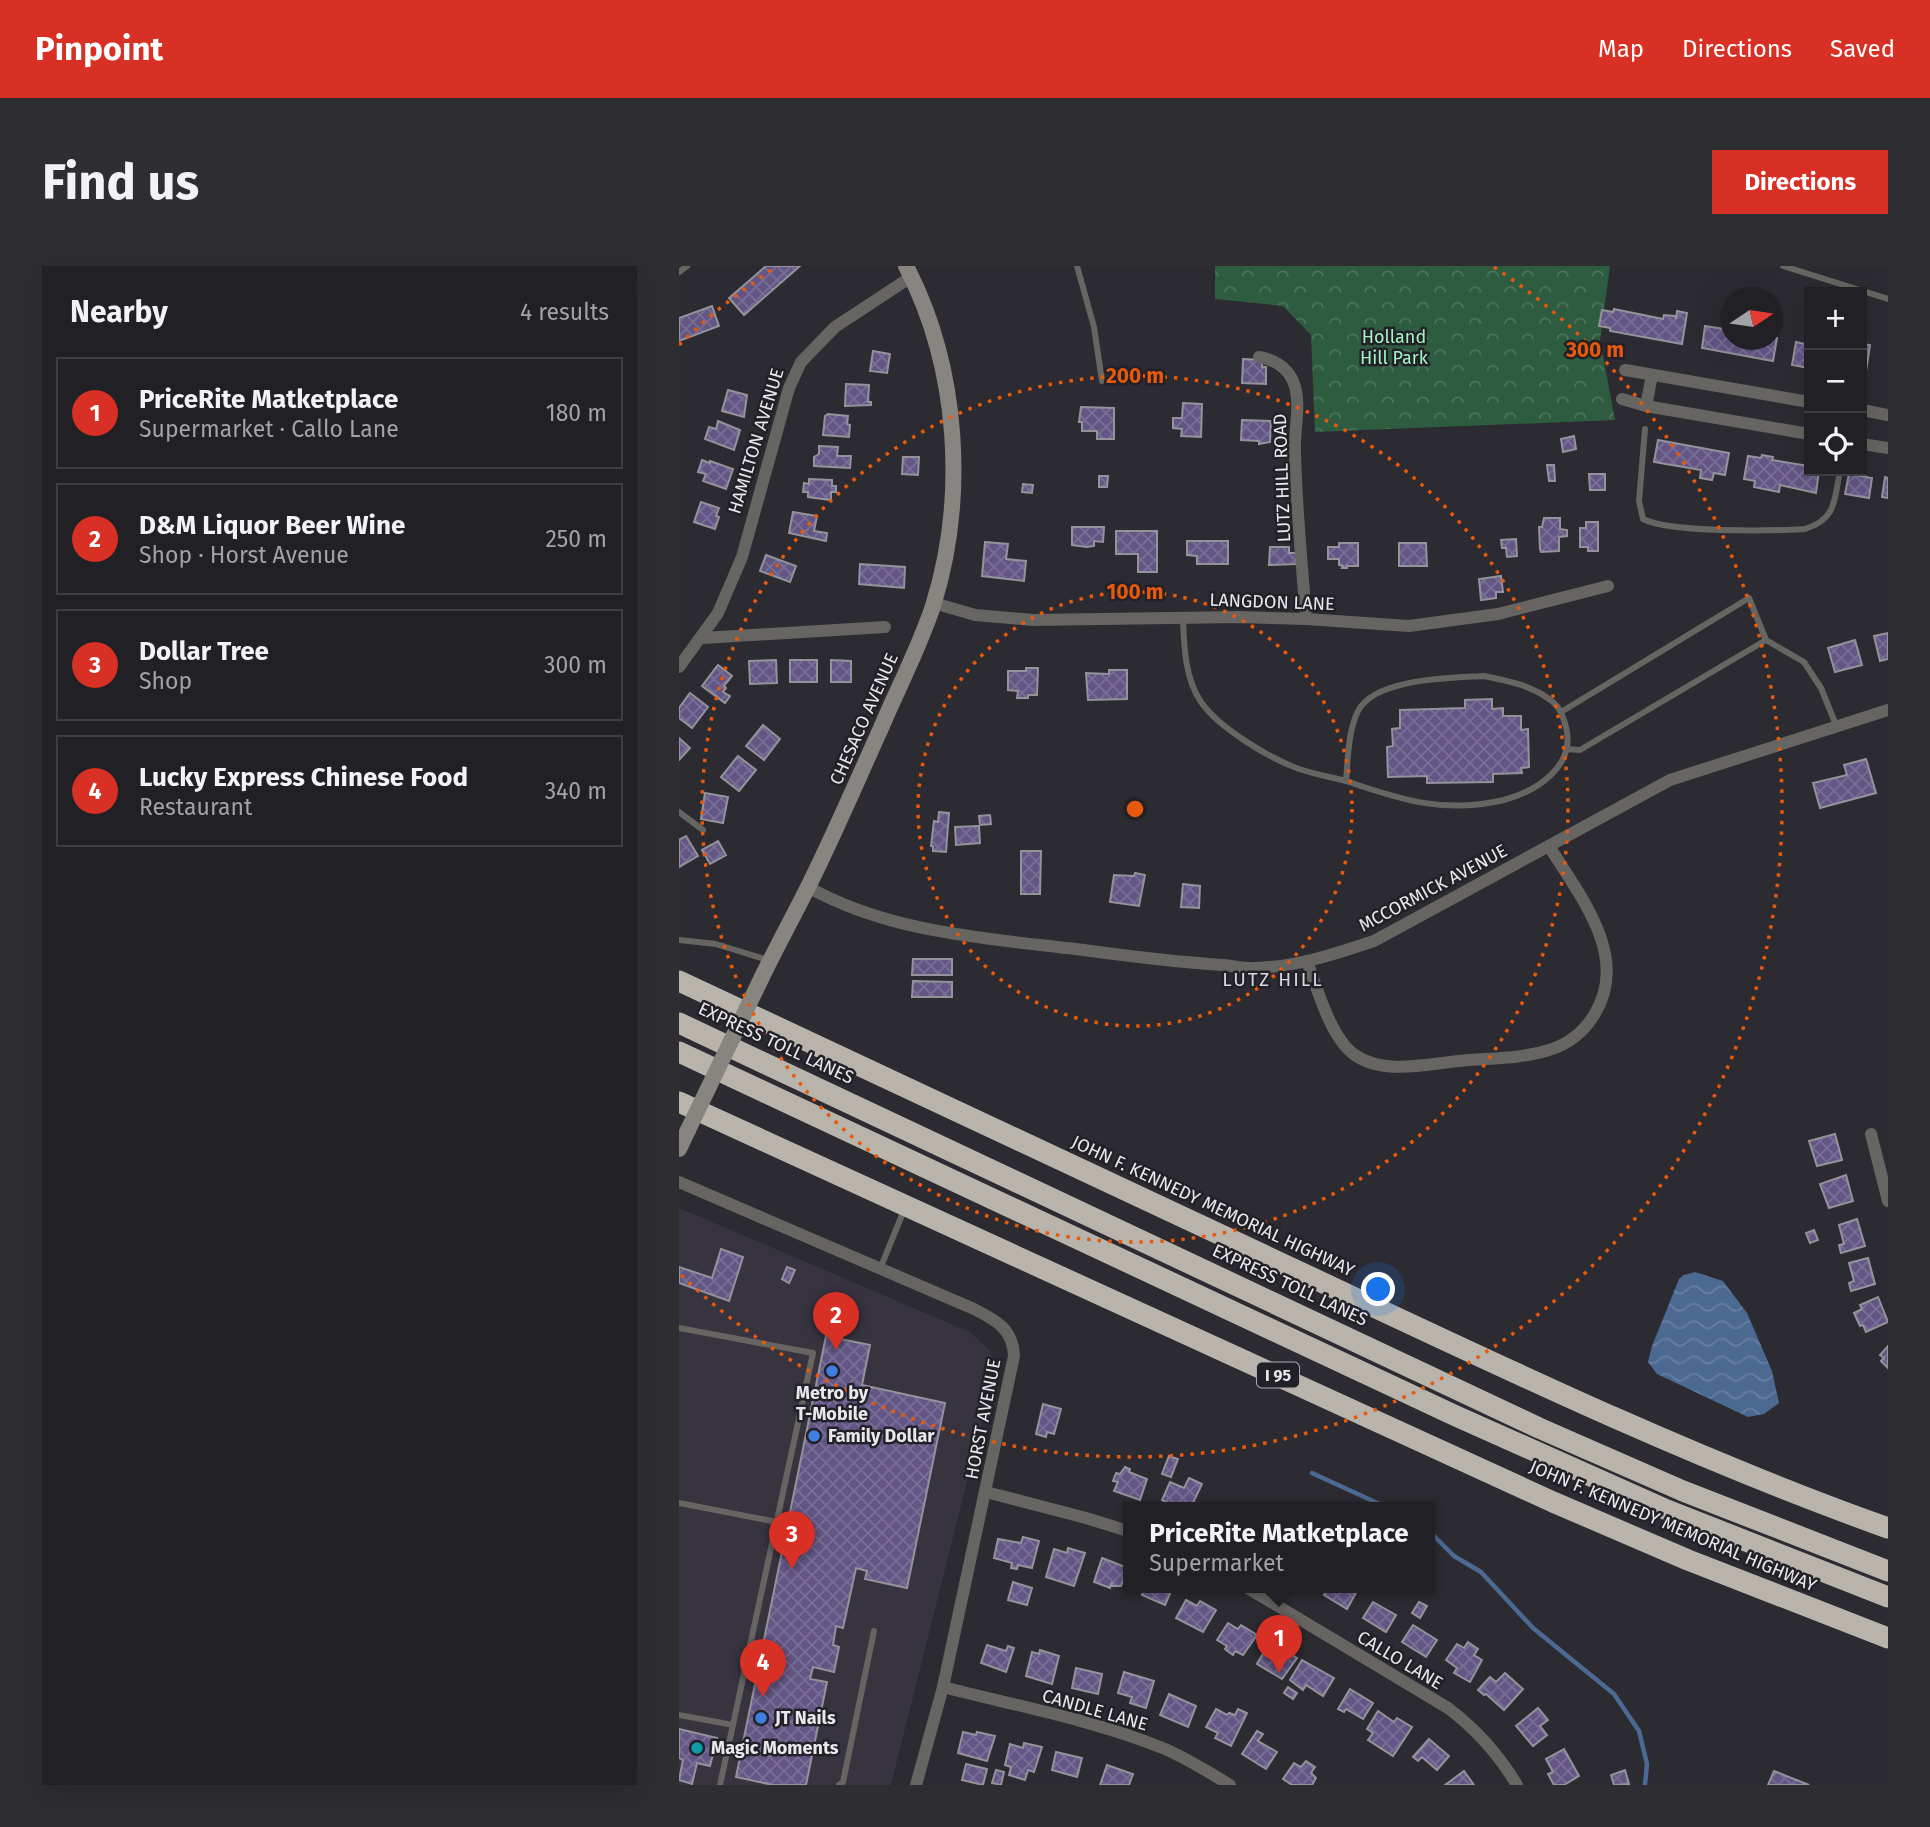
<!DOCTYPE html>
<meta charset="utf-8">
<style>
:root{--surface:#212025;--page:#2d2d32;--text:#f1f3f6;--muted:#a2a3a7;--line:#3e3e42;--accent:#d93025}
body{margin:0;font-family:"Fira Sans",sans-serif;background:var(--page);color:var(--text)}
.controls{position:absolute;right:21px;top:21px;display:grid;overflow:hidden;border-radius:0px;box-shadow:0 7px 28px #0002}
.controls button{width:63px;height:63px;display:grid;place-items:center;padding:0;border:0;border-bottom:2px solid var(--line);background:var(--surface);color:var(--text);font:35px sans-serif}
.compass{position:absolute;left:1041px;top:21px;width:63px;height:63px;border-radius:50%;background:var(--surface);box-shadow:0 7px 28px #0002;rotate:77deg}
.you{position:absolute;left:700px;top:1024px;width:24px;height:24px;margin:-18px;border:5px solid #fff;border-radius:50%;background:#1a73e8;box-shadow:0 0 0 10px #1a73e833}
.badge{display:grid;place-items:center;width:46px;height:46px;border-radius:50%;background:var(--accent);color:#fff;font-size:23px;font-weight:700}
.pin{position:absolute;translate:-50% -58px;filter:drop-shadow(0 2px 4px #0008)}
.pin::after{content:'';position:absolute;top:37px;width:24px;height:21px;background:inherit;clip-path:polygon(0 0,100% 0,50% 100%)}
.popup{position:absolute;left:444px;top:1236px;width:312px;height:91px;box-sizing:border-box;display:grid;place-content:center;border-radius:0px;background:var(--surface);filter:drop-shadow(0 2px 5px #0005);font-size:23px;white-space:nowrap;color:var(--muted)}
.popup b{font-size:26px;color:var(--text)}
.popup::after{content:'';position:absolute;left:50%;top:100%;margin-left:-14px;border:14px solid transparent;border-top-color:var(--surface)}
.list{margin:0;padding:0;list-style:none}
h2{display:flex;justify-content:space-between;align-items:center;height:91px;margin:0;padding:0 28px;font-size:30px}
h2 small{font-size:23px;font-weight:400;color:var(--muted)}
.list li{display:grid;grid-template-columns:46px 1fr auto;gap:21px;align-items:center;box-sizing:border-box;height:112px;margin:0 14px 14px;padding:0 14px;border:2px solid var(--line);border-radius:0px}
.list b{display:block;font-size:26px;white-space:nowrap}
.list p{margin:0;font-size:23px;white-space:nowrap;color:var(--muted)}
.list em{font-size:23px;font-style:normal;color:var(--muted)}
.icon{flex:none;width:38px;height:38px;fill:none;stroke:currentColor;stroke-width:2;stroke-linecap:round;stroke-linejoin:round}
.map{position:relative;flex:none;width:1209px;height:1519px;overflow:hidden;border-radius:0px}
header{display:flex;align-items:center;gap:42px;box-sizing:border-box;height:98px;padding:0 35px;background:var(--accent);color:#fff}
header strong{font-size:33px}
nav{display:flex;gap:38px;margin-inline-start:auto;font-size:24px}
.intro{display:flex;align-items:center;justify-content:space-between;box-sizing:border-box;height:168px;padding:0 42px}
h1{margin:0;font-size:49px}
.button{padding:18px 32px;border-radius:0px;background:var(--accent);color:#fff;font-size:24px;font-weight:700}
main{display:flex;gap:42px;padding:0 42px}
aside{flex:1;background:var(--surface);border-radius:0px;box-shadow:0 7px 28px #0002}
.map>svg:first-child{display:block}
.built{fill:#373440}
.park{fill:url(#park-crowns)}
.water{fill:url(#water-waves)}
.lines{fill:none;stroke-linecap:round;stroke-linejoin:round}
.stream{stroke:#4c6992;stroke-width:4.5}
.building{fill:url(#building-cross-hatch);stroke:#94929a;stroke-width:2}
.lane{stroke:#676562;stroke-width:6}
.street{stroke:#676562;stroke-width:12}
.secondary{stroke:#888580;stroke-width:16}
.highway{stroke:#b8b4ac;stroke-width:21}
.secondary-bridge{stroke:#888580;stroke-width:16}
.ring{fill:none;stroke:#e8590c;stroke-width:3.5;stroke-dasharray:3.5 7}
.shop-dot{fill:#3f7fe0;stroke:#222127;stroke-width:2.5}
.culture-dot{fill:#0f9aa8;stroke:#222127;stroke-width:2.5}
.labels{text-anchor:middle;stroke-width:5;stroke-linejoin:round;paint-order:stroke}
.shield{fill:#222127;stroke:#adacb2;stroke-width:2}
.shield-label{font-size:16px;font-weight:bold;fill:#e9e8ed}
.park-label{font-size:18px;fill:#a4f3c1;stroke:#222127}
.street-label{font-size:18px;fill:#e9e8ed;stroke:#222127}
.poi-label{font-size:18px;font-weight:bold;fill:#e9e8ed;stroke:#222127;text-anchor:start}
.neighbourhood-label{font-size:19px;letter-spacing:2px;fill:#d8d6de;stroke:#222127}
.centre{fill:#e8590c;stroke:#222127;stroke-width:3.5}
.ring-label{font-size:21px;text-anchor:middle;font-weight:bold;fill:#e8590c;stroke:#222127;stroke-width:5;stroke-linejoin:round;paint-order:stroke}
</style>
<header>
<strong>Pinpoint</strong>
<nav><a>Map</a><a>Directions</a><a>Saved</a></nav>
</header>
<div class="intro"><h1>Find us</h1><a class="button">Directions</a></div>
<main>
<aside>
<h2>Nearby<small>4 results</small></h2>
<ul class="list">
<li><span class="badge">1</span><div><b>PriceRite Matketplace</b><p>Supermarket · Callo Lane</p></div><em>180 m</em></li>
<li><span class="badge">2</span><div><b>D&amp;M Liquor Beer Wine</b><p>Shop · Horst Avenue</p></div><em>250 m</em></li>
<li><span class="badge">3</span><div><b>Dollar Tree</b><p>Shop</p></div><em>300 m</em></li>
<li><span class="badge">4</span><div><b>Lucky Express Chinese Food</b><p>Restaurant</p></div><em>340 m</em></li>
</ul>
</aside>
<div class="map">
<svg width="1209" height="1519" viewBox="0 0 1209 1519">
<defs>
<pattern id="park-crowns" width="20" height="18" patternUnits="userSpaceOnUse" patternTransform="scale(1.75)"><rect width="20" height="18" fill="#2e5c40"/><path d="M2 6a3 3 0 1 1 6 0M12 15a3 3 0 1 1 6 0" fill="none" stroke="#4c735c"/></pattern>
<pattern id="water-waves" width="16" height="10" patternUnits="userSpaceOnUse" patternTransform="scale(1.75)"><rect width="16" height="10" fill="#4c6992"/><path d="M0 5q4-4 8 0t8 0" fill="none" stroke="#667ea2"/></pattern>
<pattern id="building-cross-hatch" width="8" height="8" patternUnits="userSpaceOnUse" patternTransform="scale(1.75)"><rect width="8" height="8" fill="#635685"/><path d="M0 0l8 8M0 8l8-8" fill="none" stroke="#796e97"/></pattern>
</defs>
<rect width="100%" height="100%" fill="#2c2b31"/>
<path class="built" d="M0 942 291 1066 310 1084 317 1100 212 1519H0Z"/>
<path class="park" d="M536 0H931L921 74 936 154 636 166 632 69 604 40 536 33Z"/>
<path class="water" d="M1016 1006 1044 1015 1068 1047 1093 1105 1100 1137 1085 1148 1069 1151 978 1108 969 1096 973 1080 1000 1013 1005 1009Z"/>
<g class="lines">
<g class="stream">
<path d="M633 1207 707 1241"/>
<path d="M750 1265 775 1290 802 1306 854 1362 935 1428 960 1465 968 1498 966 1519"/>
</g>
</g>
<g class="building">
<path d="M87 0H121L65 49 50 32Z"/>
<path d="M33 40 40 60 0 75V52Z"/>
<path d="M935 43 984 53 985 49 996 50 997 53 998 45 1008 47 1003 78 931 65V62L920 60 923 44 934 46Z"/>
<path d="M1026 60 1052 64V74L1098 72 1094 95 1023 82Z"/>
<path d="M1117 76 1130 79V102L1113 99Z"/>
<path d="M1183 78 1191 79 1186 112 1183 111Z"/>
<path d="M194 85 211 88 208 107 191 105Z"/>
<path d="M564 93 583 94V101H587V118L563 117Z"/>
<path d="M167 118 190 119 189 136H192V139L166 140Z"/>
<path d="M49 124 68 129 65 151 43 145Z"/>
<path d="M504 137 523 138 522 171 502 170 503 163 494 162V152H503Z"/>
<path d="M402 141 435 142V173H418V165H403V156H400Z"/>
<path d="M149 148 169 150 168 158 171 159 170 171 144 169 146 150Z"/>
<path d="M563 154 592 155 591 176 580 178V175L562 174Z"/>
<path d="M39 155 61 164 55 184 26 173 30 161 37 163Z"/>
<path d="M895 170 897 183 884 186 882 173Z"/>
<path d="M979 174 1050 187 1046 209 1035 207 1033 214 1021 212 1022 204 975 196Z"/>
<path d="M140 180 159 181 158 190H172L171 202 135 200V191L140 188Z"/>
<path d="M1083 189 1094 191 1093 194 1130 200V205H1140L1137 227 1101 219 1100 226 1075 221 1076 215 1065 213 1069 190 1082 192Z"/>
<path d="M224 191H240L239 209 223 208Z"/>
<path d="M23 194 31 197V195L54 203 47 223 24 215 27 208 19 206Z"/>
<path d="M868 199H875L876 215H870Z"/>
<path d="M910 208H926V224H911Z"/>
<path d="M1170 208 1193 212 1190 232 1166 228Z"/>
<path d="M420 210H429L428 221H420Z"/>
<path d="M1206 211 1209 212V232L1203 231Z"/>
<path d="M130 213 153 214V220H157V226H152V234L129 231V226H124L125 217 130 218Z"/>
<path d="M344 218 354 219 353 227 343 226Z"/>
<path d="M22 236 40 242 37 250 40 251 36 263 15 256Z"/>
<path d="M114 246 138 250 135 265 148 267 147 275 110 267Z"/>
<path d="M865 252H881V263L888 264V270L880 271V285L862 286 861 283 860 261H863Z"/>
<path d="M907 256H919V285H909V281H901V262H907Z"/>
<path d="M393 261H425L424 276 415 275V280L408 281 393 279Z"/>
<path d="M437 265H478V306H459V288H437Z"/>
<path d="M837 273 838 290 828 291 827 282H823L822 274Z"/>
<path d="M508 275H549V298H518V290L508 289Z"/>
<path d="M306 276 329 278 327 293 347 295 345 315 303 310Z"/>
<path d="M660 277H679V300H668V302H663L664 300 660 299V293H649V281H660Z"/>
<path d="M720 277H747L748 300H720Z"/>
<path d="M591 281H610V287H617V298L590 299Z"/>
<path d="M87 289 117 300 111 316 81 305Z"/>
<path d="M181 298 226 301 225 322 180 318Z"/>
<path d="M822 310 824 326H817V332L802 334 800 313Z"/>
<path d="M1209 367V393L1201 395 1195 370Z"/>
<path d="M1176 374 1183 399 1156 406 1149 382Z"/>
<path d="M97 394 98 417 71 418 70 395Z"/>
<rect x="111" y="394" width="27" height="22"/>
<path d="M152 394 172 395V416H152Z"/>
<path d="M39 399 53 410 45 420 47 422 44 426 51 430 46 437 23 420Z"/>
<path d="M347 402H359L358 429H349V432H338L339 425 329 424V405H347Z"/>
<path d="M430 404H448V433L409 434 407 407 430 408Z"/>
<path d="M11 427 29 441 13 462 0 452V442Z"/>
<path d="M813 433V443L824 442V450H842V464L849 463 850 501 842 502 843 507 814 508V516L748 517V510L709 511 708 481 714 480 713 463 721 462V444L786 442V434Z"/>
<path d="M84 459 101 473 85 494 67 480Z"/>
<path d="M0 472 11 482 0 494Z"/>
<path d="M59 490 77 504 60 525 42 511Z"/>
<path d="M1187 493 1197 527 1141 542 1134 517 1168 509 1165 499Z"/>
<path d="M26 527 49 531 44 557 22 553Z"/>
<path d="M260 546 270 547 267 586 254 585V580H252L255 555 259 556Z"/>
<path d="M311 549 312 558 301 559 300 550Z"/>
<path d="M300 560 301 577 277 579 276 561Z"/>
<path d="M7 570 19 590 0 601V574Z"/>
<path d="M39 575 47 589 31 598 23 584Z"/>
<path d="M342 585H362L361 628H342Z"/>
<path d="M456 607 466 609 460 640 431 636 435 609 455 610Z"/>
<path d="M504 618 521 620 520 642 502 641Z"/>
<path d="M234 693H273V709H233Z"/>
<path d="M234 715 273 716V731H233Z"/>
<path d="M1156 868 1163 894 1138 900 1130 875Z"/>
<path d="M1167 909 1174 935 1150 942 1141 918Z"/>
<path d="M1178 953 1186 980 1162 987 1160 979 1165 978 1160 959Z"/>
<path d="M1135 964 1139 974 1131 977 1127 967Z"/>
<path d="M42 983 64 991 50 1035 0 1017V1001L33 1012Z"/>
<path d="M1189 992 1196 1018 1172 1025 1170 1017 1175 1015 1170 997Z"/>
<path d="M108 1001 116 1004 110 1017 103 1013Z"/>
<path d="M1199 1031 1209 1056 1187 1066 1184 1059 1181 1060 1175 1047 1183 1043 1181 1039Z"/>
<path d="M147 1070 191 1079 183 1119 266 1137 228 1322 186 1313 188 1305 177 1302 164 1362 157 1360 154 1379 160 1381 155 1406 134 1401 131 1413 148 1416 127 1519H94L57 1511Z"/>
<path d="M1209 1080V1102L1202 1095 1205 1092 1201 1089Z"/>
<path d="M364 1138 382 1143 375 1168 368 1166 367 1171 357 1168Z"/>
<path d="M490 1190 499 1193 492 1211 483 1208Z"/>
<path d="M446 1201 451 1203 450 1206 468 1213 461 1234 435 1225 439 1216 434 1215 437 1207 441 1208Z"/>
<path d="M510 1212 523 1218 512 1241H496L483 1234 491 1216 505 1222Z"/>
<path d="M344 1271 360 1275 353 1302 339 1299 338 1303 332 1302 333 1297 315 1292 319 1273 342 1277Z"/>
<path d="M389 1282 406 1287 395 1320 367 1311 375 1283 388 1287Z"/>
<path d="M423 1292 449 1302 442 1320H433V1316L431 1322 415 1316Z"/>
<path d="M334 1316 353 1322 348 1339 329 1334Z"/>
<path d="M456 1321H494L486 1339 463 1329 464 1327Z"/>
<path d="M650 1321H671L678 1325 668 1343 645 1329Z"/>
<path d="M507 1334 518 1340 521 1335 537 1344 524 1366 497 1352Z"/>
<path d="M694 1336 717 1349 707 1366 684 1352Z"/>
<path d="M740 1336 748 1340 741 1352 733 1347Z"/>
<path d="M549 1357 559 1363 562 1359 578 1369 564 1389 556 1385 554 1389 546 1383 548 1380 538 1374Z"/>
<path d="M734 1359 758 1374 747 1391 723 1376Z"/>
<path d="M789 1376 799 1383 795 1389 803 1394 791 1416 775 1407 778 1402 767 1394 778 1378 785 1382Z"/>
<path d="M308 1379 327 1385 329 1380 335 1382 327 1406 302 1397Z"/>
<path d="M589 1379 600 1386 603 1383 618 1392 603 1413 578 1398Z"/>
<path d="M361 1384 380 1390 373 1418 347 1410 353 1386 360 1388Z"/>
<path d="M623 1394 655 1412 644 1430 627 1419 624 1424 611 1414Z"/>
<path d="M397 1402 423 1408 419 1428 393 1422Z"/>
<path d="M445 1406 475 1415 467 1442 451 1437 453 1431 439 1427Z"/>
<path d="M826 1407 844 1423 825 1444 807 1428 805 1429 799 1424 811 1411 817 1416Z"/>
<path d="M609 1421 618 1427 614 1433 605 1427Z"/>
<path d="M671 1423 694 1437 684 1453 667 1443 665 1446 659 1443Z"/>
<path d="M490 1428 517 1440 509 1461 481 1449Z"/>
<path d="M859 1442 869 1454 861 1460 868 1469 854 1480 837 1460Z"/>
<path d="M537 1443 548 1449 550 1447 556 1449 559 1443 568 1447 552 1480 536 1472 539 1467 527 1461Z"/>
<path d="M699 1445 715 1456 718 1452 733 1461 714 1490 689 1474 694 1467 688 1463Z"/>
<path d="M0 1463 38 1472 31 1500 18 1497 13 1518 0 1514 4 1494 0 1492Z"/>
<path d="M578 1465 584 1468 579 1475 598 1486 587 1503 563 1488Z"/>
<path d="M284 1466 297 1469 298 1466 316 1470 308 1495 279 1487Z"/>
<path d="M750 1473 770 1490 758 1504 743 1491 739 1495 734 1491Z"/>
<path d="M345 1477 363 1481 355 1506 349 1504 346 1514 330 1509 332 1501 326 1499 331 1478 344 1482Z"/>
<path d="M885 1483 900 1510 885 1519H875L869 1508 874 1506 867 1493Z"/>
<path d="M377 1486 403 1492 398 1511 373 1504Z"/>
<path d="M627 1495 636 1501 632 1507 637 1512 633 1519H613L604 1513 615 1497 622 1501Z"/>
<path d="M287 1498 308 1503 304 1519 283 1514Z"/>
<path d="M428 1499 454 1508 450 1519H421Z"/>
<path d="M317 1504 325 1506 322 1519 313 1517Z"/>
<path d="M946 1504 950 1518 935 1519 932 1509Z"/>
<path d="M785 1505 795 1519H766Z"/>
<path d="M1095 1505 1130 1519H1089Z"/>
</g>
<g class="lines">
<g class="lane">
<path d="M398 0 415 61 423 115"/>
<path d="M1104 0 1209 33"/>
<path d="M0 6 8 0"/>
<path d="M966 163 960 235 964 253C991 267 1092 265 1126 263 1158 253 1155 234 1161 205"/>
<path d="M504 353C505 380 506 413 522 436 540 462 590 492 620 503 635 508 651 511 667 515"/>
<path d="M805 410C830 415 856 420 875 437 881 442 885 453 887 461 897 500 858 525 825 534 766 548 722 534 667 515 669 493 669 465 679 445 696 412 773 412 805 410Z"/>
<path d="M882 446 1070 332 1087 374"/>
<path d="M888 483 901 484 1087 374 1125 396 1142 422 1157 459"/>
<path d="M0 546 24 564"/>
<path d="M0 674 37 678 89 694"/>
<path d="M201 1003 225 944"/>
<path d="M0 1062 134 1087 41 1519"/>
<path d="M0 1237 98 1256"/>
<path d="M0 1449 54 1459"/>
<path d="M160 1519 164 1516 195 1365"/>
</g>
<g class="street">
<path d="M580 91C594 93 608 101 614 115 623 137 615 161 616 185 617 241 623 297 627 353"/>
<path d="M946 104 1130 136"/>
<path d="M943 133 967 140 1130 168"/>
<path d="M967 140 973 109"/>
<path d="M1183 144 1209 149"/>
<path d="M1183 178 1209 182"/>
<path d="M255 337 296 349 354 354 560 351 627 353 730 360 819 348 929 320"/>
<path d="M23 372 206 361"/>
<path d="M0 401 39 347 63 291 110 122 122 96 156 61 232 11"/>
<path d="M129 621C214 669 317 673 412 685 456 691 500 696 544 699 555 700 566 703 576 702 617 701 656 688 695 675L991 514 1209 444"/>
<path d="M628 695C638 722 652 773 676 789 704 809 748 798 780 795 809 792 842 793 870 784 888 779 905 766 915 749 952 691 900 629 870 580"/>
<path d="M1192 868 1209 935"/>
<path d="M0 916 295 1043C317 1054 334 1063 335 1090L264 1421 237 1519"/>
<path d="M307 1226 407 1252 449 1265"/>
<path d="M567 1321 769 1442C798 1464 819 1487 838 1519"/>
<path d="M264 1421C338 1440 415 1454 486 1483 509 1493 530 1506 551 1519"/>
</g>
<g class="secondary">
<path d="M83 711C98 680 114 651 129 621 155 569 178 515 202 462 219 422 240 382 254 340 288 231 280 102 227 0"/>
<path d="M0 883 9 864"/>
</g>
<g class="highway">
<path d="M0 715C213 815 427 915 640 1015 827 1103 1015 1193 1209 1262"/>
<path d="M0 757 860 1162 1004 1225 1209 1305"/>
<path d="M0 786 777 1150 988 1244 1209 1331"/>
<path d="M0 836 874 1236 1009 1294 1209 1372"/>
</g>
<path class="secondary-bridge" d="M9 864 83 711"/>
</g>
<g class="ring">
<circle cx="456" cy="543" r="217"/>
<circle cx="456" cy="543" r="433"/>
<path d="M0 79A650 650 0 0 1 97 1M815 1A650 650 0 1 1 0 1007"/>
</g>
<g class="shop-dot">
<circle cx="153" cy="1105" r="7"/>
<circle cx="135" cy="1170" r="7"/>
<circle cx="82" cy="1452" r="7"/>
</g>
<circle class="culture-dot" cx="18" cy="1482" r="7"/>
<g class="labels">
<rect class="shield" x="578" y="1096.5" width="42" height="25" rx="5"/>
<g class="shield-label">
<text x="599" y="1115">I 95</text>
</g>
<g class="park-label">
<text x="715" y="77">Holland<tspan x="715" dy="21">Hill Park</tspan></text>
</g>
<g class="street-label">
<text transform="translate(77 175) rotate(-73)" y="6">HAMILTON AVENUE</text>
<text transform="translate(603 212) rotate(-92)" y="6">LUTZ HILL ROAD</text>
<text transform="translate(593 336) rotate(2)" y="6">LANGDON LANE</text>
<text transform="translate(185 453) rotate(-66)" y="6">CHESACO AVENUE</text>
<text transform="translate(754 622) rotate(-28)" y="6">MCCORMICK AVENUE</text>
<text transform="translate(97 777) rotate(25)" y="6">EXPRESS TOLL LANES</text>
<text transform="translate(534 940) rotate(25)" y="6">JOHN F. KENNEDY MEMORIAL HIGHWAY</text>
<text transform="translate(611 1019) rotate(25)" y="6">EXPRESS TOLL LANES</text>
<text transform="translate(304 1153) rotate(-79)" y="6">HORST AVENUE</text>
<text transform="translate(994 1260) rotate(23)" y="6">JOHN F. KENNEDY MEMORIAL HIGHWAY</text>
<text transform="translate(721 1394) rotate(31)" y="6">CALLO LANE</text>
<text transform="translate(416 1444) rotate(16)" y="6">CANDLE LANE</text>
</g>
<g class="poi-label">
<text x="153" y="1133" text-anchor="middle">Metro by<tspan x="153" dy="21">T-Mobile</tspan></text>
<text x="149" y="1176">Family Dollar</text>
<text x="96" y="1458">JT Nails</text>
<text x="32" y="1488">Magic Moments</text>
</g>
<g class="neighbourhood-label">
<text x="594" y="720">LUTZ HILL</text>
</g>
</g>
<circle cx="456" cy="543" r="10" class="centre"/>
<g class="ring-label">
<text x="916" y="91">300 m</text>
<text x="456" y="117">200 m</text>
<text x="456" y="333">100 m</text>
</g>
</svg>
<div class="controls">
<button>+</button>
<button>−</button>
<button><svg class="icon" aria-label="locate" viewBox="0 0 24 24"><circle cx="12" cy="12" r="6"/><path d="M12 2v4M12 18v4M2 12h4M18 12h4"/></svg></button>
</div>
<svg class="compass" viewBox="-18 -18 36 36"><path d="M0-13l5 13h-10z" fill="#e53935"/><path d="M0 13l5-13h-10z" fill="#a2a3a7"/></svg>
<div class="you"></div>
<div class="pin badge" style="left:600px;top:1407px">1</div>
<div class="popup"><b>PriceRite Matketplace</b>Supermarket</div>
<div class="pin badge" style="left:157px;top:1084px">2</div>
<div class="pin badge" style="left:113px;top:1303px">3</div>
<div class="pin badge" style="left:84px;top:1431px">4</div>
</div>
</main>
